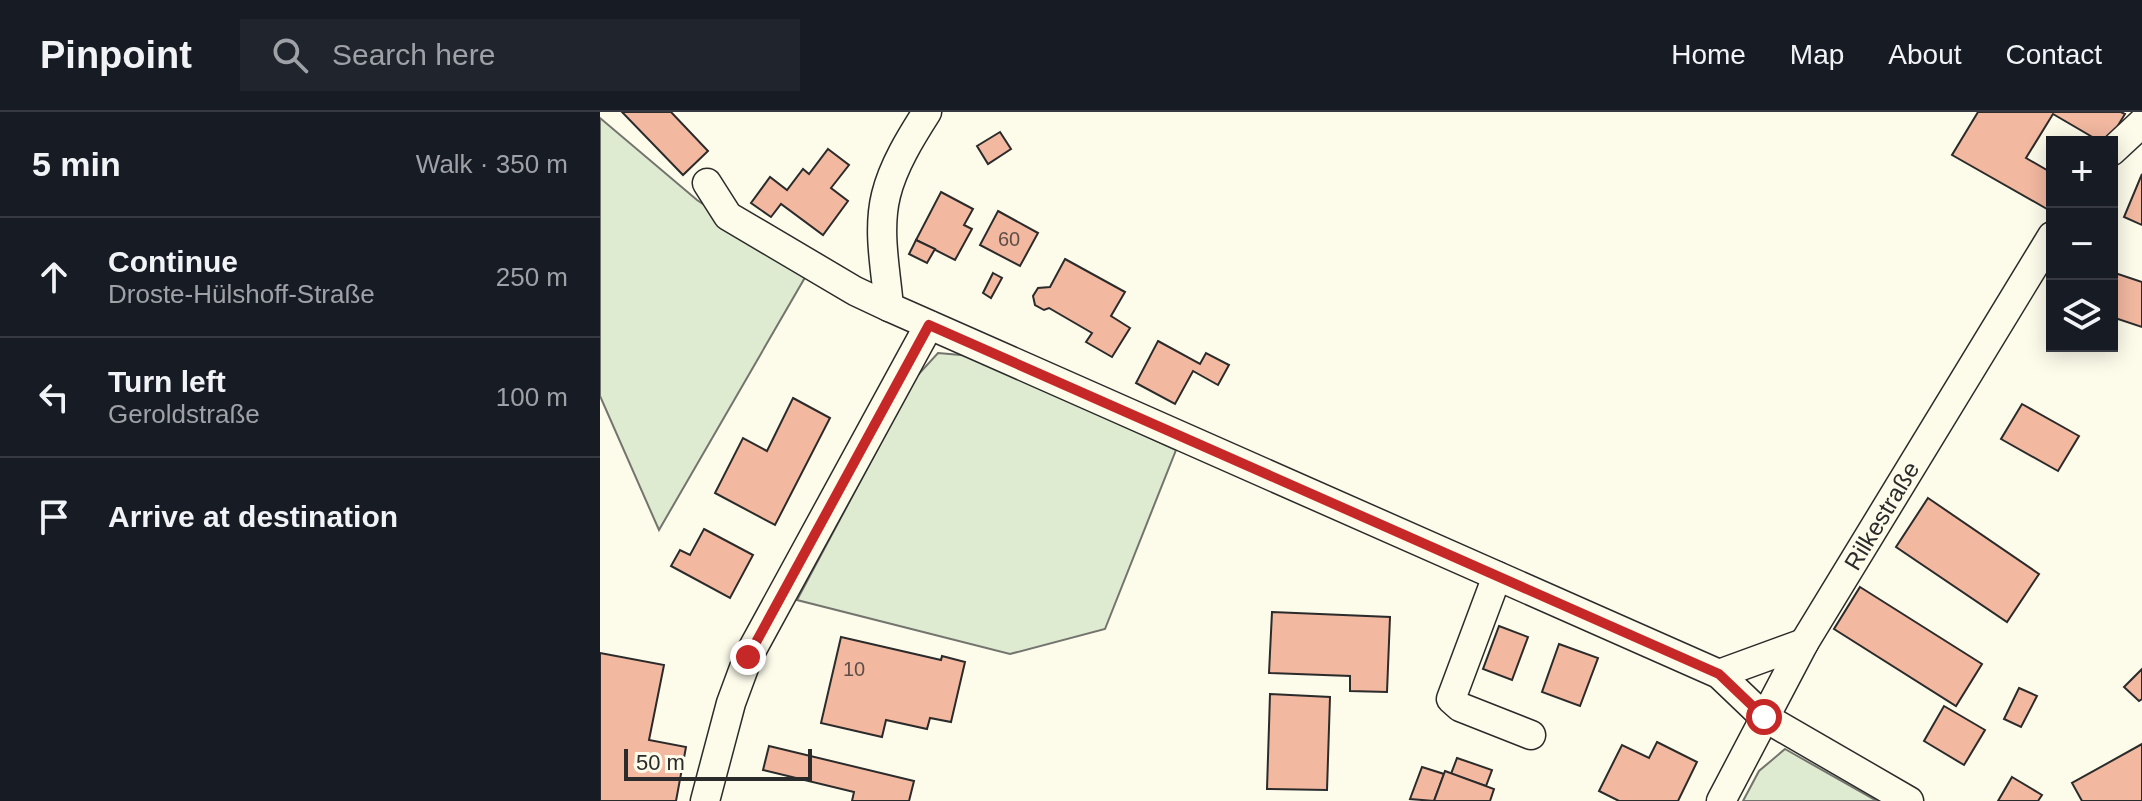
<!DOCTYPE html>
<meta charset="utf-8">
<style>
:root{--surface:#171b24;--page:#20242c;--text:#f1f3f6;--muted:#9ea1a6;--line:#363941}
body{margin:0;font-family:Arial,sans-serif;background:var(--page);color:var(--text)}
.controls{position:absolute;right:24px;top:24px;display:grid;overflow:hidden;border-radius:0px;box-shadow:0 4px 20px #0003}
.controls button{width:72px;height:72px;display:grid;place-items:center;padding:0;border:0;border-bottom:2px solid var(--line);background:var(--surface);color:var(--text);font:40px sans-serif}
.scale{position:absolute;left:24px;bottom:20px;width:188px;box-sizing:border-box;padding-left:8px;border:4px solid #2b2b2b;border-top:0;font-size:22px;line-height:28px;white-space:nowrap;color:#2b2b2b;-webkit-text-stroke:6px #fdfbea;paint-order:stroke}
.stop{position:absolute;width:24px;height:24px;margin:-18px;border:6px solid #c62828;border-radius:50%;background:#fff}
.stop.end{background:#c62828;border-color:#fff;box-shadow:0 2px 8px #0008}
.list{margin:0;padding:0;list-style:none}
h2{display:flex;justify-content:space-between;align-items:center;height:104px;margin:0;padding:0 32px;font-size:34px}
h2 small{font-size:26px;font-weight:400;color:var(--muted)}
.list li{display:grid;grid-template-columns:52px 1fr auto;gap:24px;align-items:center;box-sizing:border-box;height:120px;padding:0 32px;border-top:2px solid var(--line)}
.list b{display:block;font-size:30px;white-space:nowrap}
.list p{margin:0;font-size:26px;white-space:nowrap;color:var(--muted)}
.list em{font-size:26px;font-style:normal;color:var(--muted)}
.icon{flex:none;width:44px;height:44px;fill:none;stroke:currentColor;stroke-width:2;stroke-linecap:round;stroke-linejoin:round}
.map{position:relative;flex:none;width:1542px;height:689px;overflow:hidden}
header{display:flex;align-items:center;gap:48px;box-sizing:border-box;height:112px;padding:0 40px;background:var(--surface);border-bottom:2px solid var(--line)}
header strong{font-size:38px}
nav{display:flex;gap:44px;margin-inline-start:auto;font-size:28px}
.search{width:560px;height:72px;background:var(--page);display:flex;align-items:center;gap:20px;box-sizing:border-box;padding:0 28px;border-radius:0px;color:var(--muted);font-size:30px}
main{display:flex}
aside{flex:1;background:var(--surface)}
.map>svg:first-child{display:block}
.green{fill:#deebd1;stroke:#74746e;stroke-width:2}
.building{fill:#f2b8a0;stroke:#2b2b2b;stroke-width:2}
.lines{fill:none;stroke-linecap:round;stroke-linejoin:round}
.minor-casing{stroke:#2b2b2b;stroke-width:31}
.minor{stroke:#fdfbea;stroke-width:28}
.route{stroke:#c62828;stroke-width:10}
.labels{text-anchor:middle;stroke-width:6;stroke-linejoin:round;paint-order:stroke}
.number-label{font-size:20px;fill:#5d4e48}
.street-label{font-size:24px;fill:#2b2b2b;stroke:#fdfbea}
</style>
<header>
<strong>Pinpoint</strong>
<div class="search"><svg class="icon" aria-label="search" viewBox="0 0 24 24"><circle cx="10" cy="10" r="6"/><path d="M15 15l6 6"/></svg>Search here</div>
<nav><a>Home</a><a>Map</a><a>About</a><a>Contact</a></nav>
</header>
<main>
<aside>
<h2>5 min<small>Walk · 350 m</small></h2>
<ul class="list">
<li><svg class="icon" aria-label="ahead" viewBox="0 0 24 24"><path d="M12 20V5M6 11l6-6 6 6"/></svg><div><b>Continue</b><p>Droste-Hülshoff-Straße</p></div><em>250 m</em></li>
<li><svg class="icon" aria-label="left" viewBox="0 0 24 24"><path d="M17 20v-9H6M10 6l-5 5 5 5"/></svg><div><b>Turn left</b><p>Geroldstraße</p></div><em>100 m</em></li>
<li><svg class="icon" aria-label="arrive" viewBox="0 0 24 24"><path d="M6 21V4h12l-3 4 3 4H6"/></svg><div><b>Arrive at destination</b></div></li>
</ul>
</aside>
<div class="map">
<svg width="1542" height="689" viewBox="0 0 1542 689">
<rect width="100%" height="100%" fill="#fdfbea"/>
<g class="green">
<path d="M0 6 97 88 207 162 59 418 0 284Z"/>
<path d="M338 241 372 244 576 338 505 517 410 542 197 488 316 265Z"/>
<path d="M1185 637 1277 689H1143L1159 659Z"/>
</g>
<g class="building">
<path d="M22 0H71L108 39 83 63Z"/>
<path d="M1378 0H1521L1525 2 1508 30H1501L1453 2 1426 46 1452 61V89L1447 97 1352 43Z"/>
<path d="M400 20 411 37 388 52 377 34Z"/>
<path d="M228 37 249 53 231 76 248 89 223 123 181 92 171 105 151 91 170 65 187 78 203 57 209 62Z"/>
<path d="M1542 62V113L1524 105Z"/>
<path d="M341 80 373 97 364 113 372 117 355 148 316 128Z"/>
<path d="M398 99 438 121 420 154 380 133Z"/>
<path d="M316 128 335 137 327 151 309 142Z"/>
<path d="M465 147 525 180 511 204 530 216 512 245 486 230 492 221 449 196 444 198 435 193 433 184 438 176 450 175Z"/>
<path d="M1512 160 1542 170V215L1512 205Z"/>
<path d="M393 161 402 166 391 186 383 181Z"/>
<path d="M558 229 600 252 606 241 629 253 618 273 593 259 575 292 536 271Z"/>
<path d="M193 286 230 306 175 413 115 381 143 326 167 339Z"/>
<path d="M1422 292 1479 324 1458 359 1401 327Z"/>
<path d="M1328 386 1439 462 1407 510 1296 435Z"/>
<path d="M104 417 153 443 130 486 71 454 80 438 90 443Z"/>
<path d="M1260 475 1382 552 1356 594 1234 517Z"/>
<path d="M672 500 790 505 787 580 750 579V564L669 561Z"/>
<path d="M899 514 928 525 912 568 883 557Z"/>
<path d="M241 525 341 548 342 544 365 550 351 610 330 606 327 617 286 608 282 625 221 611Z"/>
<path d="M959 532 998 546 980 594 942 580Z"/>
<path d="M0 541 64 553 49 628 86 635 76 689H0Z"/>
<path d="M1542 557V587L1539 589 1524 575Z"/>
<path d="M1419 576 1437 584 1421 615 1404 607Z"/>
<path d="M670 582 730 585 727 678 667 677Z"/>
<path d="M1344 594 1385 618 1364 653 1324 629Z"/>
<path d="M1057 630 1097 650 1078 689H1019L999 679 1022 633 1049 646Z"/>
<path d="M1542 632V689H1482L1472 671Z"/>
<path d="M169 634 314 669 309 689H252L254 680 163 658Z"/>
<path d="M857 646 892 658 886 674 851 662Z"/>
<path d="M822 655 844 662 834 689 810 687Z"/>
<path d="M845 659 894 677 890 689H834Z"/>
<path d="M1412 665 1442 683 1438 689H1398Z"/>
</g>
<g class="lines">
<defs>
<g id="minor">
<path d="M327 0C311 25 293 54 286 83 277 119 286 159 289 195L1119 562 1164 605 1309 689"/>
<path d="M1512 39 1542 11"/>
<path d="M107 71 128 104 255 179 289 195"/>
<path d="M897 464 851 587 860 595 931 623"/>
<path d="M1119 562 1204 531"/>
<path d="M105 689 131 591 148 545 329 213"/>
<path d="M1121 689 1204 531 1452 124"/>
</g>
</defs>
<use href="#minor" class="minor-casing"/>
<use href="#minor" class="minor"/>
</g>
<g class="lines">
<path class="route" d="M148 545 329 213 1119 562 1164 605"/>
</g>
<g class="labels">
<g class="number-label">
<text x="409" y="134">60</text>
<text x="254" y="564">10</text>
</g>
<g class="street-label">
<text transform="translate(1282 404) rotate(-59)" y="8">Rilkestraße</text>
</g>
</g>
</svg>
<div class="controls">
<button>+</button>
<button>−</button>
<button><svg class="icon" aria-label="layers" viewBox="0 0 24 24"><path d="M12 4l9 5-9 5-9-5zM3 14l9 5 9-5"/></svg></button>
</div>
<div class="scale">50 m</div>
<div class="stop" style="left:1164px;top:605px"></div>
<div class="stop end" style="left:148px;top:545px"></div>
</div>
</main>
